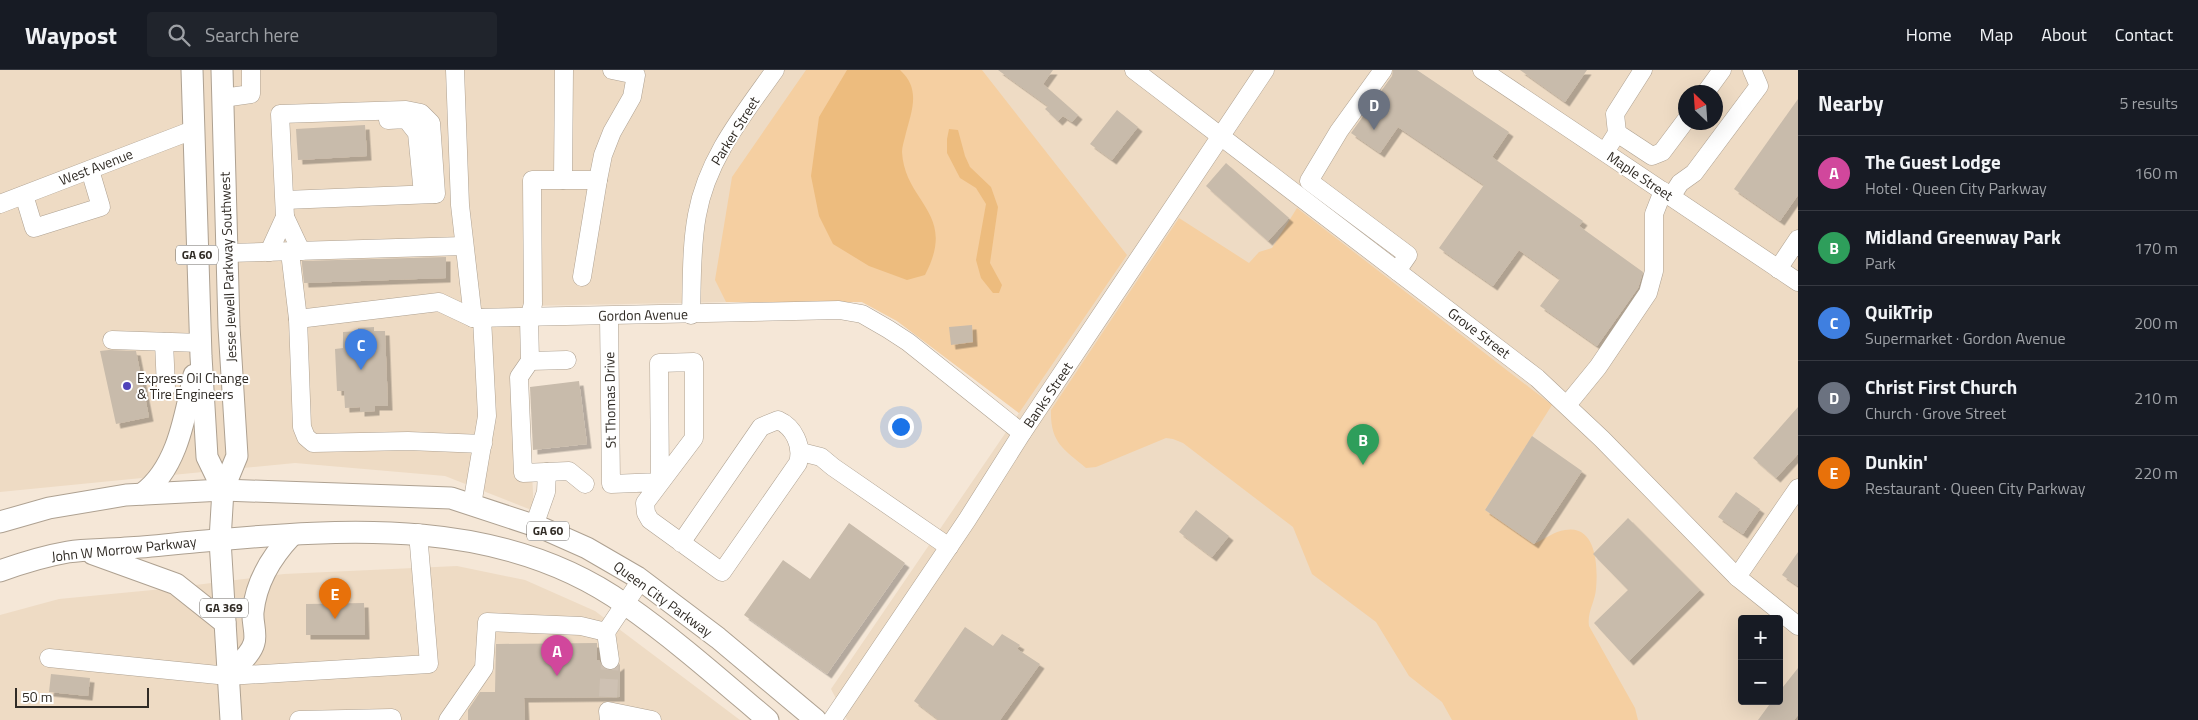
<!DOCTYPE html>
<meta charset="utf-8">
<style>
:root{--surface:#171b24;--page:#20242c;--text:#f1f3f6;--muted:#9ea1a6;--line:#363941;--accent:#db2777}
body{margin:0;font-family:"Titillium Web",sans-serif;background:var(--page);color:var(--text)}
.controls{position:absolute;right:15px;bottom:15px;display:grid;overflow:hidden;border-radius:5px;box-shadow:0 5px 20px #0002}
.controls button{width:45px;height:45px;display:grid;place-items:center;padding:0;border:0;border-bottom:1px solid var(--line);background:var(--surface);color:var(--text);font:25px sans-serif}
.compass{position:absolute;left:1678px;top:15px;width:45px;height:45px;border-radius:50%;background:var(--surface);box-shadow:0 5px 20px #0002;rotate:335deg}
.scale{position:absolute;left:15px;bottom:12px;width:134px;box-sizing:border-box;padding-left:5px;border:2px solid #302b25;border-top:0;font-size:14px;line-height:18px;white-space:nowrap;color:#302b25;-webkit-text-stroke:4px #fff;paint-order:stroke}
.you{position:absolute;left:900px;top:356px;width:18px;height:18px;margin:-12px;border:4px solid #fff;border-radius:50%;background:#1a73e8;box-shadow:0 0 0 8px #1a73e833}
.badge{display:grid;place-items:center;width:32px;height:32px;border-radius:50%;background:var(--accent);color:#fff;font-size:16px;font-weight:700}
.pin{position:absolute;translate:-50% -41px;filter:drop-shadow(0 1px 2px #0008)}
.pin::after{content:'';position:absolute;top:26px;width:18px;height:15px;background:inherit;clip-path:polygon(0 0,100% 0,50% 100%)}
.list{margin:0;padding:0;list-style:none}
h2{display:flex;justify-content:space-between;align-items:center;height:65px;margin:0;padding:0 20px;font-size:21px}
h2 small{font-size:16px;font-weight:400;color:var(--muted)}
.list li{display:grid;grid-template-columns:32px 1fr auto;gap:15px;align-items:center;box-sizing:border-box;height:75px;padding:0 20px;border-top:1px solid var(--line)}
.list b{display:block;font-size:19px;white-space:nowrap}
.list p{margin:0;font-size:16px;white-space:nowrap;color:var(--muted)}
.list em{font-size:16px;font-style:normal;color:var(--muted)}
.icon{flex:none;width:28px;height:28px;fill:none;stroke:currentColor;stroke-width:2;stroke-linecap:round;stroke-linejoin:round}
.map{position:relative;flex:none;width:1798px;height:650px;overflow:hidden}
header{display:flex;align-items:center;gap:30px;box-sizing:border-box;height:70px;padding:0 25px;background:var(--surface);border-bottom:1px solid var(--line)}
header strong{font-size:24px}
nav{display:flex;gap:28px;margin-inline-start:auto;font-size:18px}
.search{width:350px;height:45px;background:var(--page);display:flex;align-items:center;gap:12px;box-sizing:border-box;padding:0 18px;border-radius:5px;color:var(--muted);font-size:19px}
main{display:flex}
aside{flex:1;background:var(--surface)}
.map>svg:first-child{display:block}
.built{fill:#eedbc4;fill-rule:evenodd}
.green{fill:#f5cfa1}
.water{fill:#edbc7e}
.building{fill:#c8bbab;filter:url(#shadow)}
.lines{fill:none;stroke-linecap:round;stroke-linejoin:round}
.minor-tunnel{stroke:#cec1b3;stroke-width:18;stroke-dasharray:18 9;stroke-linecap:butt}
.minor-casing{stroke:#aea191;stroke-width:19}
.major-casing{stroke:#aea191;stroke-width:23}
.minor{stroke:#fff;stroke-width:18}
.major{stroke:#fff;stroke-width:21}
.poi-dot{fill:#5043ba;stroke:#fff;stroke-width:2}
.labels{text-anchor:middle;stroke-width:4;stroke-linejoin:round;paint-order:stroke}
.shield{fill:#fff;stroke:#6e6b66;stroke-width:1}
.shield-label{font-size:12px;font-weight:bold;fill:#302b25}
.street-label{font-size:14px;fill:#302b25;stroke:#fff}
.poi-label{font-size:14px;fill:#302b25;stroke:#fff;text-anchor:start}
</style>
<header>
<strong>Waypost</strong>
<div class="search"><svg class="icon" aria-label="search" viewBox="0 0 24 24"><circle cx="10" cy="10" r="6"/><path d="M15 15l6 6"/></svg>Search here</div>
<nav><a>Home</a><a>Map</a><a>About</a><a>Contact</a></nav>
</header>
<main>
<div class="map">
<svg width="1798" height="650" viewBox="0 0 1798 650">
<defs>
<filter id="shadow"><feDropShadow dx="4.5" dy="4.5" stdDeviation="0" flood-color="#0004"/></filter>
</defs>
<rect width="100%" height="100%" fill="#f5e7d7"/>
<g class="built">
<path d="M0 0H1798V650H847L831 619 1019 343 897 251 862 232H726L523 236 534 441 445 406 295 393 0 422ZM1686 22H1716V52H1686ZM1742 549H1779V631H1742Z"/>
<path d="M457 496 525 510 595 541 740 650H0V545L59 529 163 519 284 504Z"/>
</g>
<g class="green">
<path d="M806 0H982L1127 185 1019 343 897 251 862 232H726L715 210 732 107Z"/>
<path d="M1297 138 1552 335 1485 440 1534 474C1543 470 1555 461 1565 460 1597 454 1598 498 1596 519 1595 532 1587 542 1589 556L1635 638 1638 650H1452L1442 632 1409 606 1376 552 1312 504 1293 457 1183 373 1173 369 1166 368 1096 397 1086 398C1063 379 1050 372 1051 340L1179 148 1249 193 1259 182 1272 178Z"/>
</g>
<g class="water">
<path d="M847 0H900C922 20 911 42 905 67 904 71 902 77 902 82 905 134 958 142 925 205L907 210 869 196 833 174 819 146 811 106 819 47Z"/>
<path d="M949 59 958 60 965 86 970 97 991 117 998 137 990 193 1002 215 999 223H993L981 208 976 190 986 134 976 118 960 108 947 83V69Z"/>
</g>
<g class="building">
<path d="M998 0H1053L1043 14 1078 45 1072 52 1063 46 1058 51 1045 39 1048 36Z"/>
<path d="M1393 0H1417L1509 62 1492 87 1583 151 1579 156 1643 202 1638 218 1597 276 1540 236 1560 209 1519 180 1493 216 1439 178 1484 115 1398 57 1380 83 1351 63 1392 6Z"/>
<path d="M1520 0H1587L1565 32Z"/>
<path d="M1798 29V125L1780 151 1734 119Z"/>
<path d="M1117 40 1138 57 1112 90 1090 74Z"/>
<path d="M365 55 367 86 298 90 296 59Z"/>
<path d="M1226 93 1289 148 1268 171 1206 116Z"/>
<path d="M446 187V208L304 213 302 194V191Z"/>
<path d="M972 255 973 272 951 275 949 257Z"/>
<path d="M374 257V261H385L388 336H375V341L360 342V337L345 338 344 321H337L335 279 343 278V262L358 261V258Z"/>
<path d="M109 280 136 281 149 347 116 354 100 281Z"/>
<path d="M579 311 587 374 533 380 530 317Z"/>
<path d="M1798 337V384L1776 408 1753 388Z"/>
<path d="M1532 366 1582 401 1534 474 1485 440Z"/>
<path d="M1736 422 1760 439 1743 464 1718 447Z"/>
<path d="M1196 440 1229 466 1212 487 1179 462Z"/>
<path d="M1628 448 1700 520 1629 591 1594 553 1628 520 1593 484Z"/>
<path d="M849 453 905 493 827 604 744 545 783 490 810 509Z"/>
<path d="M1798 482V516L1782 505Z"/>
<path d="M364 533 365 565H306V534Z"/>
<path d="M965 557 993 576 1002 564 1020 575 1017 579 1040 594 1000 650H939L914 631Z"/>
<path d="M597 573V590H599L602 597 612 600 620 594V627L524 628 525 650H468V640L480 622H495L496 574Z"/>
<path d="M1798 598V645L1794 650H1758L1772 631H1779V622Z"/>
<path d="M51 604 90 608 88 626 49 622Z"/>
</g>
<g class="lines">
<path class="minor-tunnel" d="M608 627 610 590"/>
<defs>
<g id="minor">
<path d="M455 0 460 135 473 248 839 240 862 244 888 259 908 272 1022 363"/>
<path d="M1134 0 1537 308 1602 369 1737 507 1798 556"/>
<path d="M1383 0 1339 61 1309 111 1408 185 1397 201"/>
<path d="M1482 0 1798 212"/>
<path d="M1706 22 1722 0"/>
<path d="M223 28 251 24V0"/>
<path d="M388 50 406 49 417 63 423 124"/>
<path d="M1617 63 1652 86 1662 82 1686 50"/>
<path d="M1605 82 1617 63 1615 44 1643 0"/>
<path d="M563 110 564 0"/>
<path d="M598 110 603 85 612 62 632 27 636 5 612 0"/>
<path d="M24 125 34 158 101 137 90 100"/>
<path d="M1671 127 1680 113 1694 103 1759 16 1752 0"/>
<path d="M285 130 434 124"/>
<path d="M0 134 193 60"/>
<path d="M285 147 301 181"/>
<path d="M269 182 285 147 280 44 406 40 421 43 431 53 436 124"/>
<path d="M290 182 298 249 302 357 306 367 313 373 408 371 483 374"/>
<path d="M228 183 464 176"/>
<path d="M1778 199 1798 169"/>
<path d="M582 207 598 110H532L533 234 529 248 530 291 519 307 523 403 569 401 585 414"/>
<path d="M691 245C692 212 691 177 697 145 707 89 743 45 775 0"/>
<path d="M609 246 611 414 660 412 659 293 694 292V368L645 433 646 443 650 450 722 502 798 393C803 376 794 357 778 350L761 357 681 473"/>
<path d="M298 249 439 232 473 248"/>
<path d="M112 270 201 273"/>
<path d="M164 272 166 318"/>
<path d="M530 291 567 290"/>
<path d="M1567 335 1598 297 1648 223 1654 201V144L1663 121"/>
<path d="M801 382 821 387 833 397 949 477"/>
<path d="M472 435 487 346 482 248"/>
<path d="M534 456 546 422 547 402"/>
<path d="M1737 507 1798 418"/>
<path d="M606 562 610 590"/>
<path d="M49 588 228 606 429 594 418 463"/>
<path d="M299 650 392 648V650"/>
<path d="M448 650 484 598 487 552 581 556 606 562 641 510"/>
<path d="M609 650 608 641 652 650"/>
<path d="M832 650 967 450 1022 363 1265 0"/>
</g>
<g id="major">
<path d="M192 0 201 286 207 387 223 420"/>
<path d="M222 0 229 257 237 386 223 420 220 470 231 650"/>
<path d="M142 424C178 398 185 345 194 305"/>
<path d="M0 452 49 438 126 425 223 420 451 428 542 458 587 478 637 507 718 568 816 650"/>
<path d="M93 484 176 514 225 553"/>
<path d="M0 501C22 493 45 486 68 482 87 479 107 480 126 478 152 477 178 473 205 471 348 458 503 447 626 535 676 570 722 611 768 650"/>
<path d="M228 606C236 596 251 585 254 573 257 564 252 552 253 542 256 512 272 486 292 465"/>
</g>
</defs>
<use href="#minor" class="minor-casing"/>
<use href="#major" class="major-casing"/>
<use href="#minor" class="minor"/>
<use href="#major" class="major"/>
</g>
<circle class="poi-dot" cx="127" cy="316" r="5"/>
<g class="labels">
<g class="shield">
<rect x="176" y="175.5" width="42" height="19" rx="4"/>
<rect x="527" y="451.5" width="42" height="19" rx="4"/>
<rect x="200" y="528.5" width="48" height="19" rx="4"/>
</g>
<g class="shield-label">
<text x="197" y="189">GA 60</text>
<text x="548" y="465">GA 60</text>
<text x="224" y="542">GA 369</text>
</g>
<g class="street-label">
<text transform="translate(735 61) rotate(-58)" y="5">Parker Street</text>
<text transform="translate(96 97) rotate(-21)" y="5">West Avenue</text>
<text transform="translate(1640 106) rotate(34)" y="5">Maple Street</text>
<text transform="translate(228 197) rotate(-92)" y="5">Jesse Jewell Parkway Southwest</text>
<text transform="translate(643 245) rotate(-1)" y="5">Gordon Avenue</text>
<text transform="translate(1479 263) rotate(37)" y="5">Grove Street</text>
<text transform="translate(1048 325) rotate(-56)" y="5">Banks Street</text>
<text transform="translate(610 330) rotate(-91)" y="5">St Thomas Drive</text>
<text transform="translate(124 479) rotate(-6)" y="5">John W Morrow Parkway</text>
<text transform="translate(663 529) rotate(36)" y="5">Queen City Parkway</text>
</g>
<g class="poi-label">
<text x="137" y="313">Express Oil Change<tspan x="137" dy="16">&amp; Tire Engineers</tspan></text>
</g>
</g>
</svg>
<div class="controls">
<button>+</button>
<button>−</button>
</div>
<svg class="compass" viewBox="-18 -18 36 36"><path d="M0-13l5 13h-10z" fill="#e53935"/><path d="M0 13l5-13h-10z" fill="#9ea1a6"/></svg>
<div class="scale">50 m</div>
<div class="you"></div>
<div class="pin badge" style="left:557px;top:606px;background:#d1479c">A</div>
<div class="pin badge" style="left:1363px;top:395px;background:#2e9e5b">B</div>
<div class="pin badge" style="left:361px;top:300px;background:#3f7fe0">C</div>
<div class="pin badge" style="left:1374px;top:60px;background:#6b7280">D</div>
<div class="pin badge" style="left:335px;top:549px;background:#e8710a">E</div>
</div>
<aside>
<h2>Nearby<small>5 results</small></h2>
<ul class="list">
<li><span class="badge" style="background:#d1479c">A</span><div><b>The Guest Lodge</b><p>Hotel · Queen City Parkway</p></div><em>160 m</em></li>
<li><span class="badge" style="background:#2e9e5b">B</span><div><b>Midland Greenway Park</b><p>Park</p></div><em>170 m</em></li>
<li><span class="badge" style="background:#3f7fe0">C</span><div><b>QuikTrip</b><p>Supermarket · Gordon Avenue</p></div><em>200 m</em></li>
<li><span class="badge" style="background:#6b7280">D</span><div><b>Christ First Church</b><p>Church · Grove Street</p></div><em>210 m</em></li>
<li><span class="badge" style="background:#e8710a">E</span><div><b>Dunkin'</b><p>Restaurant · Queen City Parkway</p></div><em>220 m</em></li>
</ul>
</aside>
</main>
